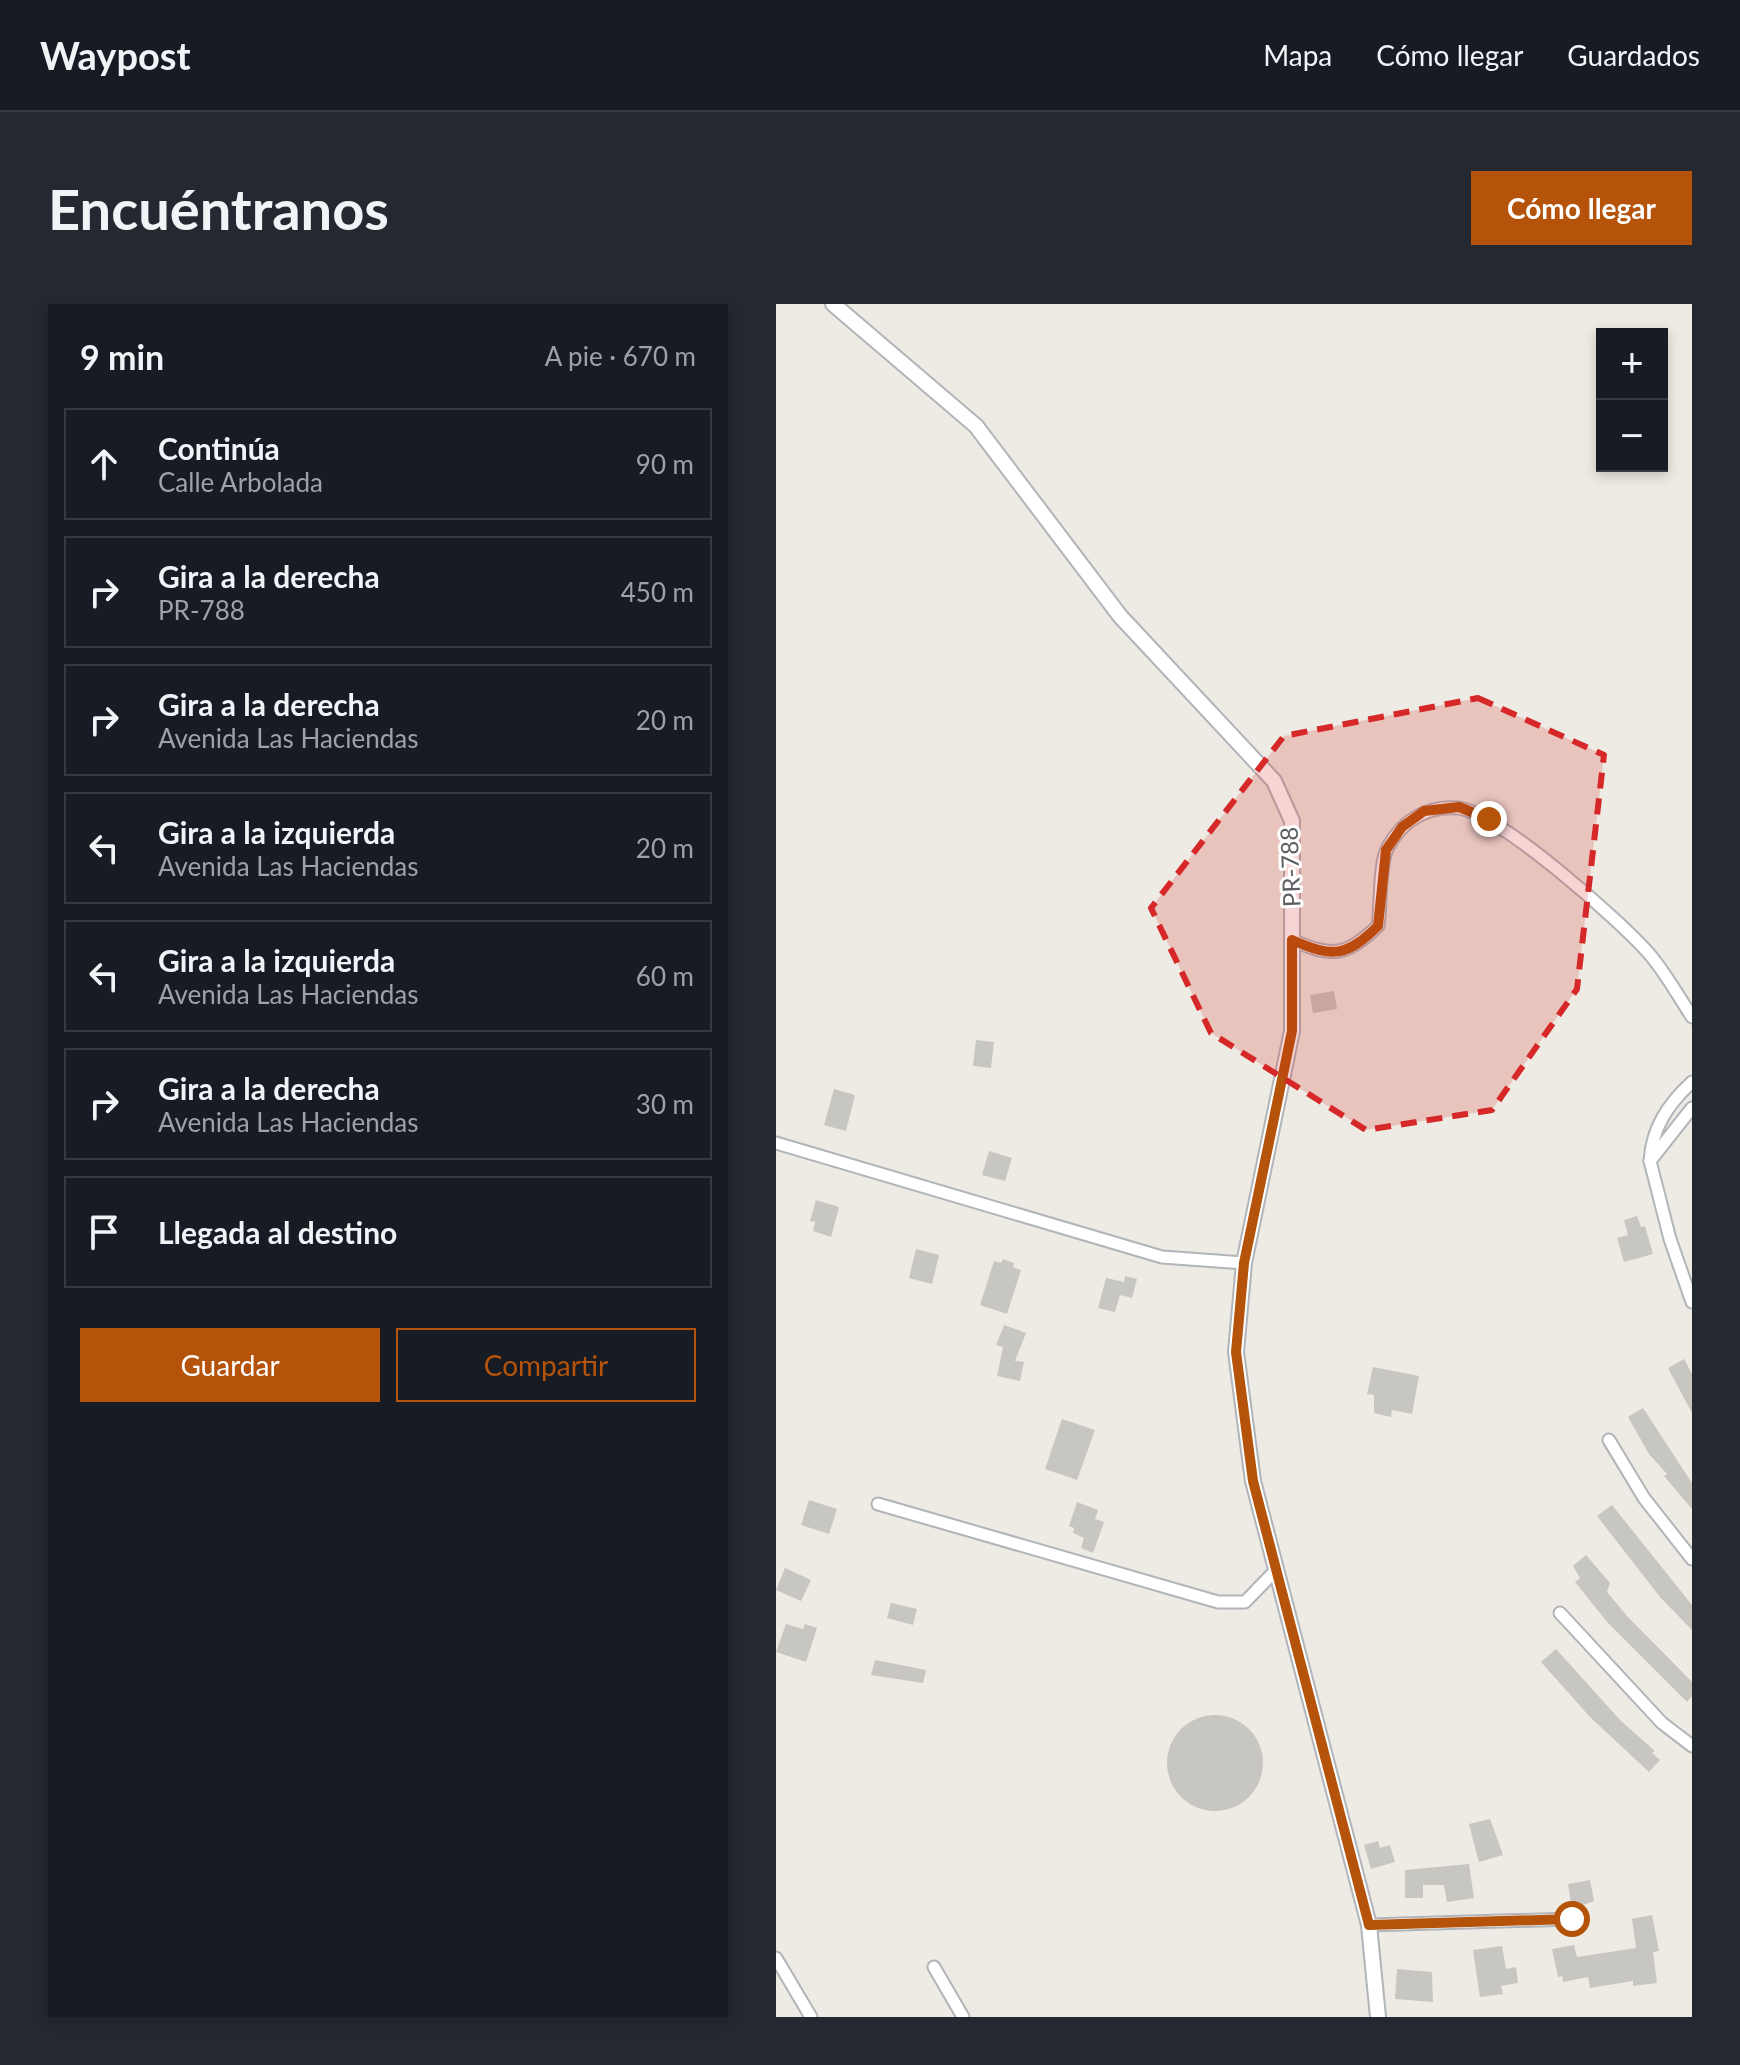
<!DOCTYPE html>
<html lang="es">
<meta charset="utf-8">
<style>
:root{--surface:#171b24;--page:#242831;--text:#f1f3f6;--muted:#9ea1a6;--line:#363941;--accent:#b45309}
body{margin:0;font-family:Lato,sans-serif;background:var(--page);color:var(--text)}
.controls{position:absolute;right:24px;top:24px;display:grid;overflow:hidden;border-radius:0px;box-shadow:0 4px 12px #0003}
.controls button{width:72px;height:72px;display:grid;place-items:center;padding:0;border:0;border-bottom:2px solid var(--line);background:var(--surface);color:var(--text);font:40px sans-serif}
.stop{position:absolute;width:24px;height:24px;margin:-18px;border:6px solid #b45309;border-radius:50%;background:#fff}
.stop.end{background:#b45309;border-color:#fff;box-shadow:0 2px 8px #0008}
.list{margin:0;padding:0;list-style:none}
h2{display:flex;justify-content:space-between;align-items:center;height:104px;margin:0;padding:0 32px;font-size:34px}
h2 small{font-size:26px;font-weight:400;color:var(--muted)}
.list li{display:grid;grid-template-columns:52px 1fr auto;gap:24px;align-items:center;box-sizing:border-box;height:112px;margin:0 16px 16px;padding:0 16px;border:2px solid var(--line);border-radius:0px}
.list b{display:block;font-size:30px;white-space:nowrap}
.list p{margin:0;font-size:26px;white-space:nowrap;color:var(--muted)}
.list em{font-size:26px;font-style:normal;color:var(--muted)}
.actions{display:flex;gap:16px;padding:24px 32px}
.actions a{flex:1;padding:18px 0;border:2px solid var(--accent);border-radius:0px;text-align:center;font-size:28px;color:var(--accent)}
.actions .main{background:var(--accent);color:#fff}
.icon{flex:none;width:44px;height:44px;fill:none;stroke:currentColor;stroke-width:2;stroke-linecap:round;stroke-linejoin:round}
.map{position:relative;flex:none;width:916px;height:1713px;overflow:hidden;border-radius:0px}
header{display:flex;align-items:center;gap:48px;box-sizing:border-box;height:112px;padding:0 40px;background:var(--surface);border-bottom:2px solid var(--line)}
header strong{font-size:38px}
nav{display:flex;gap:44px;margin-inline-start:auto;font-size:28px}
.intro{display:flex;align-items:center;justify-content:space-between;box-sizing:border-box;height:192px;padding:0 48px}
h1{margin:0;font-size:56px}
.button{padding:20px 36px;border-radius:0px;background:var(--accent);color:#fff;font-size:28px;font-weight:700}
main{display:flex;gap:48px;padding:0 48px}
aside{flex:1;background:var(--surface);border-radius:0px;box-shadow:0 4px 12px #0003}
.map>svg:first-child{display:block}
.building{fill:#c8c6c0}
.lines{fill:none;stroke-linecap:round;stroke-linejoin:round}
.minor-casing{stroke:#b1b4b8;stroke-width:15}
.tertiary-casing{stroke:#b1b4b8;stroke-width:18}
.minor{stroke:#fff;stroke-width:11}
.tertiary{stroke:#fff;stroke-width:14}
.route{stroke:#b45309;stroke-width:10}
.marked{fill:#d62828;fill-opacity:0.2;stroke:#d62828;stroke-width:6;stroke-dasharray:16 10;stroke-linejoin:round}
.labels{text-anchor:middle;stroke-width:6;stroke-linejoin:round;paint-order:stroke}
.street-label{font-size:24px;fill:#5b5f63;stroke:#fff}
</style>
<header>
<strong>Waypost</strong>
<nav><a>Mapa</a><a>Cómo llegar</a><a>Guardados</a></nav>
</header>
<div class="intro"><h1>Encuéntranos</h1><a class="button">Cómo llegar</a></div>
<main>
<aside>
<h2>9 min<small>A pie · 670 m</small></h2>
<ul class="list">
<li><svg class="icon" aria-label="ahead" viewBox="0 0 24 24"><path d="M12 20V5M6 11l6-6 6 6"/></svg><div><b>Continúa</b><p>Calle Arbolada</p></div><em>90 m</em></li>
<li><svg class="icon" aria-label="right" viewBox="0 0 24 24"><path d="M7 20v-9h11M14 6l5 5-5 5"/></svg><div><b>Gira a la derecha</b><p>PR-788</p></div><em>450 m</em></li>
<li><svg class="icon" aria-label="right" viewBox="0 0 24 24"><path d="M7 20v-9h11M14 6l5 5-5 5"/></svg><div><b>Gira a la derecha</b><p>Avenida Las Haciendas</p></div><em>20 m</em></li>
<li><svg class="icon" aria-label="left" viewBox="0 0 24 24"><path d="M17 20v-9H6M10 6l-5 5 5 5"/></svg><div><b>Gira a la izquierda</b><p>Avenida Las Haciendas</p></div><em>20 m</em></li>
<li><svg class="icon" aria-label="left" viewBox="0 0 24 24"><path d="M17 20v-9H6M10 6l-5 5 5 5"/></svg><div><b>Gira a la izquierda</b><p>Avenida Las Haciendas</p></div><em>60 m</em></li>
<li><svg class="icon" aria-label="right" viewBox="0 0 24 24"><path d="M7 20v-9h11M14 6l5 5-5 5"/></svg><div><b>Gira a la derecha</b><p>Avenida Las Haciendas</p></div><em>30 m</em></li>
<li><svg class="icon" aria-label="arrive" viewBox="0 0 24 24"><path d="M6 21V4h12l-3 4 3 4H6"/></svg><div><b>Llegada al destino</b></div></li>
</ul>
<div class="actions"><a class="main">Guardar</a><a>Compartir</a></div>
</aside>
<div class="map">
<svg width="916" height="1713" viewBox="0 0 916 1713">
<rect width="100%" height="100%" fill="#edebe3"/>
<g class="building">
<path d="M558 687 561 705 537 709 534 691Z"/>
<path d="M200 736 218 738 215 764 197 762Z"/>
<path d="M58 785 79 791 70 827 48 821Z"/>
<path d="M213 847 236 854 229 877 206 871Z"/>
<path d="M40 896 63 903 55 933 37 927 39 918 34 917Z"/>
<path d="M861 912 865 923 869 922 877 950 848 958 841 934 852 931 848 916Z"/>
<path d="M140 945 163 951 156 980 133 974Z"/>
<path d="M227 955 238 959 237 963 245 966 231 1010 204 1001 218 957 225 959Z"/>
<path d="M349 972 361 975 356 994 344 991 339 1008 322 1004 330 974 348 978Z"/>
<path d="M228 1021 250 1029 239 1057 248 1058 244 1077 221 1072 227 1043 220 1041Z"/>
<path d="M908 1055 916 1070V1109L892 1064Z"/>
<path d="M597 1063 643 1072 636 1110 616 1106 615 1113 598 1109V1091L591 1090Z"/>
<path d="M867 1104 916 1179V1205L888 1172 891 1170 873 1150 852 1113Z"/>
<path d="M286 1115 319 1126 301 1176 269 1165Z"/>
<path d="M33 1196 61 1205 53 1230 25 1221Z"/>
<path d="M301 1198 322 1206 319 1215 328 1218 317 1249 305 1244 308 1234 297 1229 298 1224 293 1222Z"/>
<path d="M836 1201 916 1301V1326L884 1293 821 1212Z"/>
<path d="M810 1251 834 1279 831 1288 851 1312 916 1378V1392L911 1398 832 1319 799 1278 804 1274 797 1262Z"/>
<path d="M9 1264 35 1276 25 1297 0 1286Z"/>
<path d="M115 1299 141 1305 137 1321 111 1314Z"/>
<path d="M10 1320 27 1325 29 1320 41 1324 30 1358 0 1348Z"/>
<path d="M780 1345 845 1417 879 1447 876 1449 884 1456 873 1468 814 1413 765 1358Z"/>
<path d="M99 1356 150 1366 147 1379 95 1371Z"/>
<circle cx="439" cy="1459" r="48"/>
<path d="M714 1515 727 1551 703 1558 693 1520Z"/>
<path d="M602 1537 604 1544 614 1541 619 1558 595 1565 588 1541Z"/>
<path d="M693 1560 698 1594 671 1598 668 1581H647V1594H629V1566Z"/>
<path d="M814 1576 818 1597 796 1605 792 1580Z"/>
<path d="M876 1611 883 1647 877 1648 881 1679 857 1682V1677L814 1684 812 1673 787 1678 786 1672 782 1673 776 1645 798 1641 801 1653 860 1644 856 1615Z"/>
<path d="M726 1642 730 1665 740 1663 742 1679 725 1682 727 1690 704 1693 697 1646Z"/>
<path d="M621 1665 656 1668 657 1698 619 1695Z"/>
</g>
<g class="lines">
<defs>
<g id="minor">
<path d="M516 636C557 654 570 652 602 622 605 603 603 558 612 543 626 517 651 501 682 504 722 508 846 618 875 652 890 670 903 693 916 713"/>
<path d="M916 778C892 800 876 824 874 857L916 804"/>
<path d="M0 839 386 953 468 959"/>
<path d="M874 857 894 935 916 998"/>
<path d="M833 1136 868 1194 916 1255"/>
<path d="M102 1200 442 1298H469L500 1266"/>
<path d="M784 1309 886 1419 916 1442"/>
<path d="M593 1621 796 1615"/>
<path d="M0 1654 35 1713"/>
<path d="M158 1663 187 1713"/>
</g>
<path id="tertiary" d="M57 0 200 122 344 312 498 477 516 517V727L468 959 460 1048 477 1177 593 1621 602 1713"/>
</defs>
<use href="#minor" class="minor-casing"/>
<use href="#tertiary" class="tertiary-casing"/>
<use href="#minor" class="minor"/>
<use href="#tertiary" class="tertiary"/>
</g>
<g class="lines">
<path class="route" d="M713 515 683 503 648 507 626 523 610 546 602 622C570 653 557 654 516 636V727L468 959 460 1048 477 1177 593 1621 796 1615"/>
</g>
<path class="marked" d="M702 394 828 451 801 685 716 806 590 826 435 729 375 604 508 432Z"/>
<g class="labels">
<g class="street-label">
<text transform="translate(515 563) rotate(-92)" y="8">PR-788</text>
</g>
</g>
</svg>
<div class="controls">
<button>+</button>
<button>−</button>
</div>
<div class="stop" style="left:796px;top:1615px"></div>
<div class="stop end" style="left:713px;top:515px"></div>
</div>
</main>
